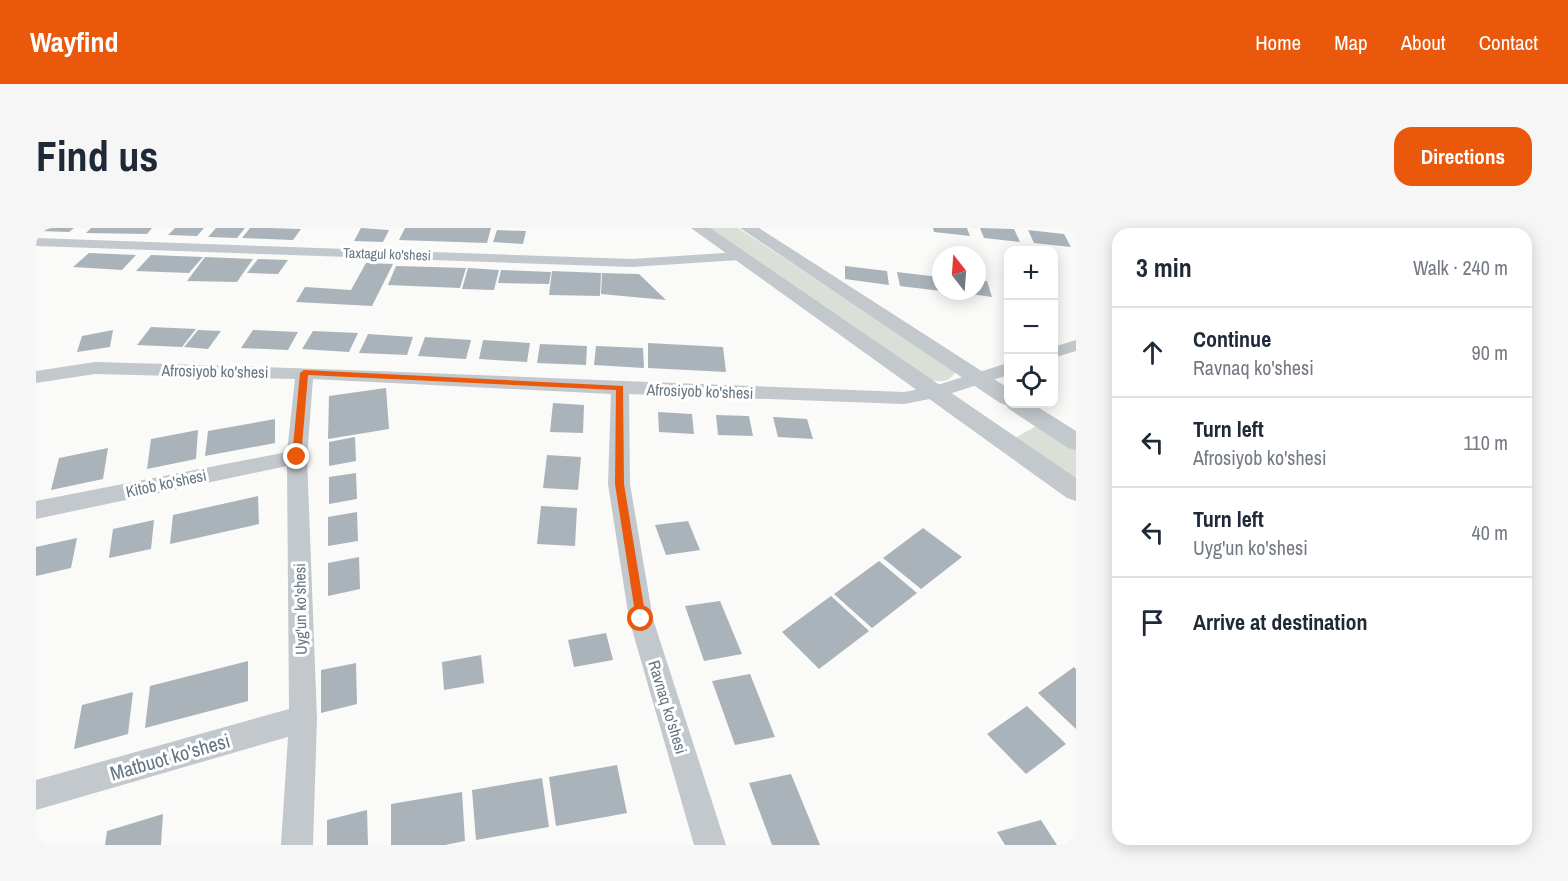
<!DOCTYPE html>
<meta charset="utf-8">
<style>
:root{--surface:#fff;--page:#f6f6f7;--text:#1f2937;--muted:#747a83;--line:#e0e1e3;--accent:#ea580c}
body{margin:0;font-family:"Archivo Narrow",sans-serif;background:var(--page);color:var(--text)}
.controls{position:absolute;right:18px;top:18px;display:grid;overflow:hidden;border-radius:12px;box-shadow:0 3px 15px #0003}
.controls button{width:54px;height:54px;display:grid;place-items:center;padding:0;border:0;border-bottom:2px solid var(--line);background:var(--surface);color:var(--text);font:30px sans-serif}
.compass{position:absolute;left:896px;top:18px;width:54px;height:54px;border-radius:50%;background:var(--surface);box-shadow:0 3px 15px #0003;rotate:343deg}
.stop{position:absolute;width:18px;height:18px;margin:-14px;border:4px solid #ea580c;border-radius:50%;background:#fff}
.stop.end{background:#ea580c;border-color:#fff;box-shadow:0 2px 6px #0008}
.list{margin:0;padding:0;list-style:none}
h2{display:flex;justify-content:space-between;align-items:center;height:78px;margin:0;padding:0 24px;font-size:26px}
h2 small{font-size:20px;font-weight:400;color:var(--muted)}
.list li{display:grid;grid-template-columns:39px 1fr auto;gap:18px;align-items:center;box-sizing:border-box;height:90px;padding:0 24px;border-top:2px solid var(--line)}
.list b{display:block;font-size:22px;white-space:nowrap}
.list p{margin:0;font-size:20px;white-space:nowrap;color:var(--muted)}
.list em{font-size:20px;font-style:normal;color:var(--muted)}
.icon{flex:none;width:33px;height:33px;fill:none;stroke:currentColor;stroke-width:2;stroke-linecap:round;stroke-linejoin:round}
.map{position:relative;flex:none;width:1040px;height:617px;overflow:hidden;border-radius:18px}
header{display:flex;align-items:center;gap:36px;box-sizing:border-box;height:84px;padding:0 30px;background:var(--accent);color:#fff}
header strong{font-size:28px}
nav{display:flex;gap:33px;margin-inline-start:auto;font-size:21px}
.intro{display:flex;align-items:center;justify-content:space-between;box-sizing:border-box;height:144px;padding:0 36px}
h1{margin:0;font-size:42px}
.button{padding:15px 27px;border-radius:18px;background:var(--accent);color:#fff;font-size:21px;font-weight:700}
main{display:flex;gap:36px;padding:0 36px}
aside{flex:1;background:var(--surface);border-radius:18px;box-shadow:0 3px 15px #0003}
.map>svg:first-child{display:block}
.green{fill:#dadfd7}
.building{fill:#aab3b9}
.lines{fill:none;stroke-linecap:round;stroke-linejoin:round}
.minor{fill:#c3c8cc;fill-rule:evenodd}
.tertiary{fill:#c3c8cc;fill-rule:evenodd}
.route{fill:#ea580c}
.labels{text-anchor:middle;stroke-width:6;stroke-linejoin:round;paint-order:stroke}
.far-street-label{font-size:14px;fill:#657683;stroke:#fff}
.street-label{font-size:16px;fill:#657683;stroke:#fff}
.near-street-label{font-size:20px;fill:#657683;stroke:#fff}
</style>
<header>
<strong>Wayfind</strong>
<nav><a>Home</a><a>Map</a><a>About</a><a>Contact</a></nav>
</header>
<div class="intro"><h1>Find us</h1><a class="button">Directions</a></div>
<main>
<div class="map">
<svg width="1040" height="617" viewBox="0 0 1040 617">
<rect width="100%" height="100%" fill="#fafaf8"/>
<g class="green">
<path d="M673 0H702L915 140 919 145C912 156 900 154 890 150Z"/>
<path d="M1002 197 1040 222V252L979 210Z"/>
</g>
<g class="building">
<path d="M9 0H38L33 4 5 3Z"/>
<path d="M55 0H116L111 6 50 5Z"/>
<path d="M139 0H168L161 8 132 7Z"/>
<path d="M180 0H209L201 10 172 9Z"/>
<path d="M214 0H233L265 1 257 12 206 10Z"/>
<path d="M325 0 353 2 347 14 318 13Z"/>
<path d="M369 0H455L451 15 363 12Z"/>
<path d="M897 0H931L934 8 898 4Z"/>
<path d="M944 0 978 1 984 14 948 10Z"/>
<path d="M461 2 490 3 487 16 457 14Z"/>
<path d="M992 2 1028 6 1035 19 998 15Z"/>
<path d="M53 25 100 27 86 42 37 39Z"/>
<path d="M115 27 167 29 153 45 100 43Z"/>
<path d="M169 29 217 31 201 54 151 53Z"/>
<path d="M222 31 252 32 242 46 211 45Z"/>
<path d="M330 35 357 36 336 78 260 74 269 59 315 62Z"/>
<path d="M360 38 430 40 424 60 352 57Z"/>
<path d="M809 38 851 43 853 57 809 51Z"/>
<path d="M432 40 463 42 458 62 426 61Z"/>
<path d="M465 42 515 44 513 56 462 55Z"/>
<path d="M516 43 565 45 564 68 513 67Z"/>
<path d="M861 44 903 49 905 63 864 58Z"/>
<path d="M566 45 603 46 630 72 565 66Z"/>
<path d="M941 52 951 53 956 69 920 64 941 63Z"/>
<path d="M115 99 160 101 146 119 101 117Z"/>
<path d="M77 102 74 119 41 124 46 108Z"/>
<path d="M162 102 185 103 172 121 148 119Z"/>
<path d="M217 102 262 104 252 122 205 120Z"/>
<path d="M277 103 322 105 313 124 266 121Z"/>
<path d="M332 106 377 109 371 127 323 125Z"/>
<path d="M389 109 435 112 430 131 382 128Z"/>
<path d="M447 112 494 115 491 134 443 131Z"/>
<path d="M612 115 687 119 690 144 612 140Z"/>
<path d="M504 116 551 118 550 137 501 135Z"/>
<path d="M560 118 607 120 608 140 558 137Z"/>
<path d="M350 160 353 201 292 211 293 168Z"/>
<path d="M517 175 548 177 547 205 514 204Z"/>
<path d="M622 184 656 186 658 206 623 204Z"/>
<path d="M680 187 713 188 717 208 682 207Z"/>
<path d="M737 189 771 191 777 211 742 209Z"/>
<path d="M239 191V215L169 228 172 203Z"/>
<path d="M162 202 160 231 111 241 115 211Z"/>
<path d="M319 209 320 233 293 238V214Z"/>
<path d="M72 220 67 251 15 262 23 230Z"/>
<path d="M511 227 545 229 542 262 507 260Z"/>
<path d="M320 245 321 271 293 276V249Z"/>
<path d="M222 268 223 296 134 316 137 287Z"/>
<path d="M505 278 541 280 539 318 501 316Z"/>
<path d="M321 284 322 313 292 318V289Z"/>
<path d="M118 292 115 321 73 330 77 301Z"/>
<path d="M652 293 664 322 630 327 619 297Z"/>
<path d="M887 300 926 329 885 361 847 330Z"/>
<path d="M41 310 35 340 0 348V319Z"/>
<path d="M323 329 324 361 292 368V335Z"/>
<path d="M843 333 881 365 836 400 798 366Z"/>
<path d="M795 368 833 403 783 441 746 404Z"/>
<path d="M684 373 706 426 668 433 649 378Z"/>
<path d="M570 405 577 432 538 439 532 412Z"/>
<path d="M445 427 448 455 408 462 406 434Z"/>
<path d="M212 433V473L109 500 114 458Z"/>
<path d="M320 435 321 476 285 485V442Z"/>
<path d="M1038 439 1040 441V501L1002 465Z"/>
<path d="M714 446 739 509 699 517 676 453Z"/>
<path d="M97 464 92 506 38 521 46 477Z"/>
<path d="M991 478 1030 516 990 546 951 506Z"/>
<path d="M581 537 591 585 520 598 513 549Z"/>
<path d="M755 546 784 617H736L713 555Z"/>
<path d="M506 550 513 599 440 612 436 562Z"/>
<path d="M426 564 429 613 409 617H355V576Z"/>
<path d="M331 582 332 617H291V592Z"/>
<path d="M127 586 125 617H69L71 603Z"/>
<path d="M1005 592 1021 617H969L961 604Z"/>
</g>
<g class="lines">
<g class="minor">
<path d="M0 10 596 31 703 24 710 28 703 32 596 39 0 18Z"/>
<path d="M1040 112V123L1017 130V119Z"/>
<path d="M59 134C329 141 598 154 868 164L895 159 972 135V147L904 169 868 176 593 166 594 256 617 391 690 617H658L593 391 572 256 575 166 277 151 271 229 281 491 277 617H245L252 509 0 582V552L253 481 251 238 0 291V273L251 224 259 151 59 146 0 155V143Z"/>
</g>
<g class="tertiary">
<path d="M655 0H674L1040 250V273L1031 270Z"/>
<path d="M704 0H723L972 160V176H997L1040 203V222L1032 220 973 181 970 177 964 175Z"/>
</g>
</g>
<path class="route" d="M268 142 587 158 588 256 610 391 609 394H601L600 391 579 256 580 162 272 147 265 229 261 232 256 229 264 145Z"/>
<g class="labels">
<g class="far-street-label">
<text transform="translate(351 26) rotate(2)" y="5">Taxtagul ko'shesi</text>
</g>
<g class="street-label">
<text transform="translate(179 143) rotate(1)" y="6">Afrosiyob ko'shesi</text>
<text transform="translate(664 163) rotate(2)" y="6">Afrosiyob ko'shesi</text>
<text transform="translate(130 255) rotate(-12)" y="6">Kitob ko'shesi</text>
<text transform="translate(264 381) rotate(-91)" y="6">Uyg'un ko'shesi</text>
<text transform="translate(632 479) rotate(73)" y="6">Ravnaq ko'shesi</text>
</g>
<g class="near-street-label">
<text transform="translate(134 529) rotate(-16)" y="7">Matbuot ko'shesi</text>
</g>
</g>
</svg>
<div class="controls">
<button>+</button>
<button>−</button>
<button><svg class="icon" aria-label="locate" viewBox="0 0 24 24"><circle cx="12" cy="12" r="6"/><path d="M12 2v4M12 18v4M2 12h4M18 12h4"/></svg></button>
</div>
<svg class="compass" viewBox="-18 -18 36 36"><path d="M0-13l5 13h-10z" fill="#e53935"/><path d="M0 13l5-13h-10z" fill="#747a83"/></svg>
<div class="stop" style="left:605px;top:391px"></div>
<div class="stop end" style="left:261px;top:229px"></div>
</div>
<aside>
<h2>3 min<small>Walk · 240 m</small></h2>
<ul class="list">
<li><svg class="icon" aria-label="ahead" viewBox="0 0 24 24"><path d="M12 20V5M6 11l6-6 6 6"/></svg><div><b>Continue</b><p>Ravnaq ko'shesi</p></div><em>90 m</em></li>
<li><svg class="icon" aria-label="left" viewBox="0 0 24 24"><path d="M17 20v-9H6M10 6l-5 5 5 5"/></svg><div><b>Turn left</b><p>Afrosiyob ko'shesi</p></div><em>110 m</em></li>
<li><svg class="icon" aria-label="left" viewBox="0 0 24 24"><path d="M17 20v-9H6M10 6l-5 5 5 5"/></svg><div><b>Turn left</b><p>Uyg'un ko'shesi</p></div><em>40 m</em></li>
<li><svg class="icon" aria-label="arrive" viewBox="0 0 24 24"><path d="M6 21V4h12l-3 4 3 4H6"/></svg><div><b>Arrive at destination</b></div></li>
</ul>
</aside>
</main>
